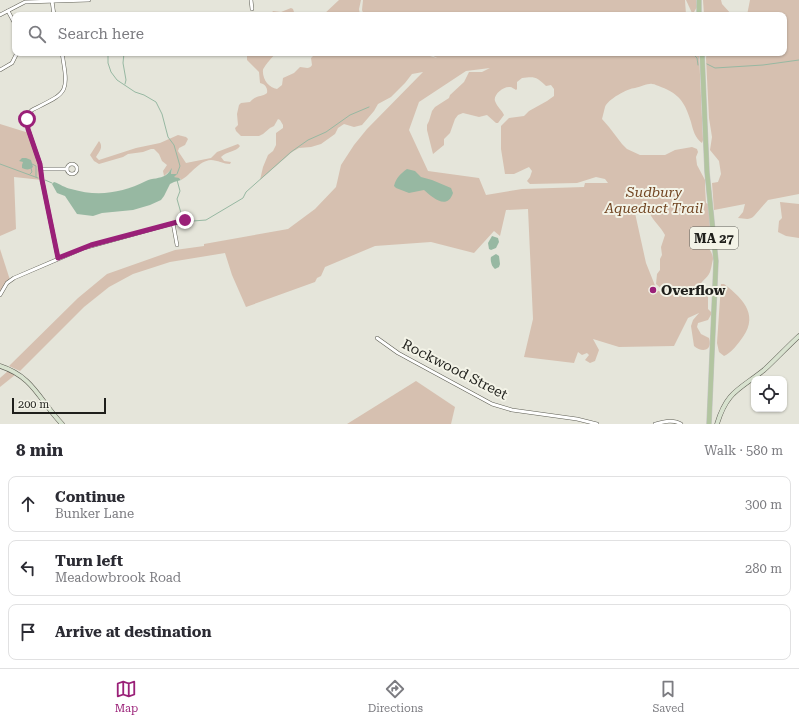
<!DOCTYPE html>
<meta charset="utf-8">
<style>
:root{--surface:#fff;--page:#f2f2f3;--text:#2b2b33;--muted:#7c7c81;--line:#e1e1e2;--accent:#9a2078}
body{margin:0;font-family:"Roboto Serif",serif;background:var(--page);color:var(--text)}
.controls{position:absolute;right:12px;bottom:12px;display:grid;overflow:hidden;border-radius:8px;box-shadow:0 1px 3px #0004}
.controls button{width:36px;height:36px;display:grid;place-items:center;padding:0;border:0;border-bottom:1px solid var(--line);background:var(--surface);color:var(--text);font:20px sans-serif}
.scale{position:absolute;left:12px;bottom:10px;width:94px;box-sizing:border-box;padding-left:4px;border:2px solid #1f1f1b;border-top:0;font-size:11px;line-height:14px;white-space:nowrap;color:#1f1f1b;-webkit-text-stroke:3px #f3f3e7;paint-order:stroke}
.stop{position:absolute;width:12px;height:12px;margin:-9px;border:3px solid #9a2078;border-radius:50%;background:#fff}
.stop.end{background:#9a2078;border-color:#fff;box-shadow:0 1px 4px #0008}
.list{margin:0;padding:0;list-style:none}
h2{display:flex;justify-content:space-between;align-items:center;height:52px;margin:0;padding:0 16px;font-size:17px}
h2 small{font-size:13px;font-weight:400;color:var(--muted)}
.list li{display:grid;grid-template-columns:26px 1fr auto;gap:12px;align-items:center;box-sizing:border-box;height:56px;margin:0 8px 8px;padding:0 8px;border:1px solid var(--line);border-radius:8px}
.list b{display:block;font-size:15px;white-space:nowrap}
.list p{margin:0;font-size:13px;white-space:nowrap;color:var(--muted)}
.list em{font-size:13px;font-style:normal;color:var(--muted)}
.icon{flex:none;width:22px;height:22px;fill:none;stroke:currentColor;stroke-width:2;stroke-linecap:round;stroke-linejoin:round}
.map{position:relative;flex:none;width:799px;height:424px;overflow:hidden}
.search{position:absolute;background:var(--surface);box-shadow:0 1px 3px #0004;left:12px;right:12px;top:12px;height:44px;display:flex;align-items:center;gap:10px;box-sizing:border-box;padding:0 14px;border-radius:8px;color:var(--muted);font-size:15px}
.sheet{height:244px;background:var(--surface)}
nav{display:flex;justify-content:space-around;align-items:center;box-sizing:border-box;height:56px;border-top:1px solid var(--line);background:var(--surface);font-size:11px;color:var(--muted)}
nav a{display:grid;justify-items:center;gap:2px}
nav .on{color:var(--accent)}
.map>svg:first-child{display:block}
.green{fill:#d6c0b0;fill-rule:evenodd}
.water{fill:#97b8a2}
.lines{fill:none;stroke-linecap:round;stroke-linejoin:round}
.stream{stroke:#97b8a2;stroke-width:1}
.street-casing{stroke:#5d5d53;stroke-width:4}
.secondary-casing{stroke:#5d5d53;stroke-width:5}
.primary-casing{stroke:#c5c5c4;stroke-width:5.5}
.street{stroke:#fff;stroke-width:3}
.secondary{stroke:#d8e2cf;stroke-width:4}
.primary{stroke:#b2c5a0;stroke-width:4.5}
.route{stroke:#9a2078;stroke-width:5}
.poi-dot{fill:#9a2078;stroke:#f3f3e7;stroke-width:1.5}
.labels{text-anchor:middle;stroke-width:4;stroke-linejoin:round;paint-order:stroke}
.shield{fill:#f3f3e7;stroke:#5f5f58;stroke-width:1}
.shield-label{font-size:13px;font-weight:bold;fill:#1f1f1b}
.park-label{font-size:14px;font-style:italic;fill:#724623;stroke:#f3f3e7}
.poi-label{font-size:14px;font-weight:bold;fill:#1f1f1b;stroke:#f3f3e7;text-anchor:start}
.street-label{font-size:14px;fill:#1f1f1b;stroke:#f3f3e7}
</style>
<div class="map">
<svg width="799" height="424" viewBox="0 0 799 424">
<rect width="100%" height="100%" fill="#e5e5da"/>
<g class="green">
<path d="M339 0H361L359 9 360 15H323Z"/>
<path d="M363 0H685L686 15H364L362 10Z"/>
<path d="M686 0H696L697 7 694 12 692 13Z"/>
<path d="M703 0H721L722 4 732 15H704Z"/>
<path d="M750 0H799V194L768 200 754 216C749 221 744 218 738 218L743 212 745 204 714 210 712 183 718 182 721 174 719 161 710 150 712 137 709 118 706 58 707 53H784V15H747Z"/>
<path d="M291 8 293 9 295 15H270L273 11 281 12Z"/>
<path d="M247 53H277C274 54 263 68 263 70 262 79 269 88 277 89L282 85 283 78 294 73 300 67C305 67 309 70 312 65L311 58 316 53H419L437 58 428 53H699L703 140 702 143C695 138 693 130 691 122 685 103 680 94 661 87 658 86 655 84 652 84 649 83 640 87 635 88 628 88 607 100 605 107 604 111 603 115 602 119L609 127 622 144 627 149 640 155H665L675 150 692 147 697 149 698 152 696 157 697 165 705 180V187L706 203 708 204 711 229C700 246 713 248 713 259 712 263 711 271 709 274 705 281 700 280 699 290H708V309L712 313 708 320 698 323 697 327 701 334 709 338C713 351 702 353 694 346L691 326 693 320 699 313 688 318 674 346 619 347 593 339 599 350 595 361 590 363 585 360 589 355 587 353 582 355 578 352 574 363 524 357 533 319 528 209 506 210 500 236 494 231 474 253 431 242 375 246 325 267 321 276 317 278 315 282 246 307 232 275 225 253 170 262 133 274 109 287 84 307 20 371 9 366 78 298 107 274 175 250 204 246V244L288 229 315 209 336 187 341 165 354 145 367 129 423 72 412 74 405 83 391 97 378 104 374 111 362 125 354 127 344 124 338 128 335 134 321 144 311 147 299 148 292 152 260 180 263 167 268 155 273 151 276 145V133L283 128V125L280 120 278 119 274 126 270 128 263 134 259 136H241L236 131 235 128 238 125 237 114 239 105 241 103 250 102C257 94 261 98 267 93 268 88 265 84 260 83L259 72 247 60ZM490 68 482 72H469L464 82 450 95 449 98 435 107 432 111 429 121 427 125V130L433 154 444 145V139L450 133 455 119 458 115 463 113 479 117 487 115 496 123H498L504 115C502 110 497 107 495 101 493 95 503 86 510 87 512 87 514 89 516 90L517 89V82L522 78C535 76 537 77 546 86L551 85 554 89V96L547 101 529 111 524 116 509 118 501 126V149L505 174H514L529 167 532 171 530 177 527 181 530 184 577 183 596 177 605 179 608 183H585L584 187 522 189 486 195 479 178 428 171 409 130 419 102 466 71ZM635 213 650 214C654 222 661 227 665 235L661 247 662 255 660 259V270L657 274 656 284 663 290 680 292 658 291 656 288 646 263Z"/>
<path d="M0 124 29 133 39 160 42 180 14 177 16 229 0 236Z"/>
<path d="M178 135 186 137 188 139 185 145 179 148 178 151 186 163 211 158 217 152 238 144 240 146C236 152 227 151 221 157L224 161 231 162 230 164C224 164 217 160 211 160 198 161 191 175 181 180V179L173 177 175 175 171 174 172 169 164 176 163 171 167 165 162 161 159 154 154 149H151L143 152 128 154 123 157 99 164 94 161 90 155 99 141C104 147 99 152 96 157L99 160 136 148 160 143Z"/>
<path d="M780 202 799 204V238L786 236 778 232 779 221 782 218Z"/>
<path d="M0 249 10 280 0 295Z"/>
<path d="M721 284H724C745 300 760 317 740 341 736 346 731 353 724 356L719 352 717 343Z"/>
<path d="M8 371 15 375 0 387V378Z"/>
<path d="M416 381 455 407 451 424H347Z"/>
</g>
<g class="water">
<path d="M22 158H26L31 160 33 167C30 170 26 170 22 168V165L23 162 19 161Z"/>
<path d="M172 168 171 174H177L174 177 179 178 181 180 174 182 170 184 164 196 161 200 150 205 133 210 102 213 93 216 77 214 65 196 57 193 52 184 54 182C60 184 65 188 71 189 98 197 122 193 146 181 152 178 160 179 166 175 169 173 170 170 172 168Z"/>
<path d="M407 169 415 171 421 177 432 180 451 188 453 193C447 211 432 197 424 190L409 193 396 188 394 186C396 178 400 174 407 169Z"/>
<path d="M492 236 498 238 499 242 496 248 491 250 489 249 488 243Z"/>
<path d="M496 254 499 256 500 264 499 267 495 269C492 267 490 261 491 257Z"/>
</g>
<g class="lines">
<g class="stream">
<path d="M108 53V63L111 72 117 80 135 92 144 95 156 102 162 114 168 137 174 145 180 166 177 174"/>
<path d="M124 53 123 63 126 80 125 84"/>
<path d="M693 54 697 58 698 65"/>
<path d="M707 64 715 68 763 65 799 60"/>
<path d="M0 164 38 178"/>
<path d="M32 164 36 166V177"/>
<path d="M30 174 32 172 31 168"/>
<path d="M45 180 52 183"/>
<path d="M177 180 180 191 177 199 181 213 193 221 206 220 243 198 246 192 291 152 308 140 326 132 350 115 369 107"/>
</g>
<defs>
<g id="street">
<path d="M251 0 252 9"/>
<path d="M52 1 54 15"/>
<path d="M8 11 15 24"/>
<path d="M0 15 25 2 89 0"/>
<path d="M0 70 12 63 17 53"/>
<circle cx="72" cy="169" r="5"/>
<path d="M41 169H67"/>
<path d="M173 223 177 245"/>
<path d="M58 258 42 180 40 164 27 126V115L32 110C68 92 69 94 62 53"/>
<path d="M0 295 7 283 14 278 84 248 185 220"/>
<path d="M377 338 398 353 492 404 512 410 577 419 597 424"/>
<path d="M655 424C663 422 673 419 681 424"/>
</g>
<g id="secondary">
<path d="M0 366C34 377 39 400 62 424"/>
<path d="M717 424C727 391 739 390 764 370 776 359 787 347 799 336"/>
</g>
<g id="primary">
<path d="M699 0V15"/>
<path d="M702 53 707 172 716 261 709 424"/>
</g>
</defs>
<use href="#street" class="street-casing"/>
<use href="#secondary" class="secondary-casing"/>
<use href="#primary" class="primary-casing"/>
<use href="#street" class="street"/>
<use href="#secondary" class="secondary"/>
<use href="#primary" class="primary"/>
</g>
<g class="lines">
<path class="route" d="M27 119 28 129 40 164 42 180 58 258 91 245 185 220"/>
</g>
<circle class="poi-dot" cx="653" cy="290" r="4"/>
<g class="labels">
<rect class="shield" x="690" y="227" width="48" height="22" rx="3"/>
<g class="shield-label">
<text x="714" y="243">MA 27</text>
</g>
<g class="park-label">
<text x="654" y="197">Sudbury<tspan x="654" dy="16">Aqueduct Trail</tspan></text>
</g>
<g class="poi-label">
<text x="661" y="295">Overflow</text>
</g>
<g class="street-label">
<text transform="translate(455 369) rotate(27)" y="5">Rockwood Street</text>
</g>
</g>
</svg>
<div class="controls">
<button><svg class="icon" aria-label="locate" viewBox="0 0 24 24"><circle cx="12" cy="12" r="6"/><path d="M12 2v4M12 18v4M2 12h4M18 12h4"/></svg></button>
</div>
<div class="scale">200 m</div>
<div class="stop" style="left:27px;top:119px"></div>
<div class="stop end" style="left:185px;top:220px"></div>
<div class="search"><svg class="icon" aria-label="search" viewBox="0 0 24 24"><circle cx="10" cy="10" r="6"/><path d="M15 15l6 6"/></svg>Search here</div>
</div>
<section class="sheet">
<h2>8 min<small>Walk · 580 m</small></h2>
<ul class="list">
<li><svg class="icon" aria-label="ahead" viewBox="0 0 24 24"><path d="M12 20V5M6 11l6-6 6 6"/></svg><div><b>Continue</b><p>Bunker Lane</p></div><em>300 m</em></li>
<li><svg class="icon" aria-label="left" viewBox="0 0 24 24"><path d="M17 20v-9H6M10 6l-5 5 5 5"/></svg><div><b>Turn left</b><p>Meadowbrook Road</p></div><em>280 m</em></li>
<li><svg class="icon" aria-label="arrive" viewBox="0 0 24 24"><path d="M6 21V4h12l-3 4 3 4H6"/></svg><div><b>Arrive at destination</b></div></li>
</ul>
</section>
<nav>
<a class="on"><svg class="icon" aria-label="map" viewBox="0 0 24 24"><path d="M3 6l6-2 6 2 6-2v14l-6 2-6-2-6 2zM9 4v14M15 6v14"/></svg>Map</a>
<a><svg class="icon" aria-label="directions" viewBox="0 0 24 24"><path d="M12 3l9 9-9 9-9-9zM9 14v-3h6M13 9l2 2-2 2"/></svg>Directions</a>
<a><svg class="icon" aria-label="saved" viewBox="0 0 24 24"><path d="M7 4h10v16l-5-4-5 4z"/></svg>Saved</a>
</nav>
